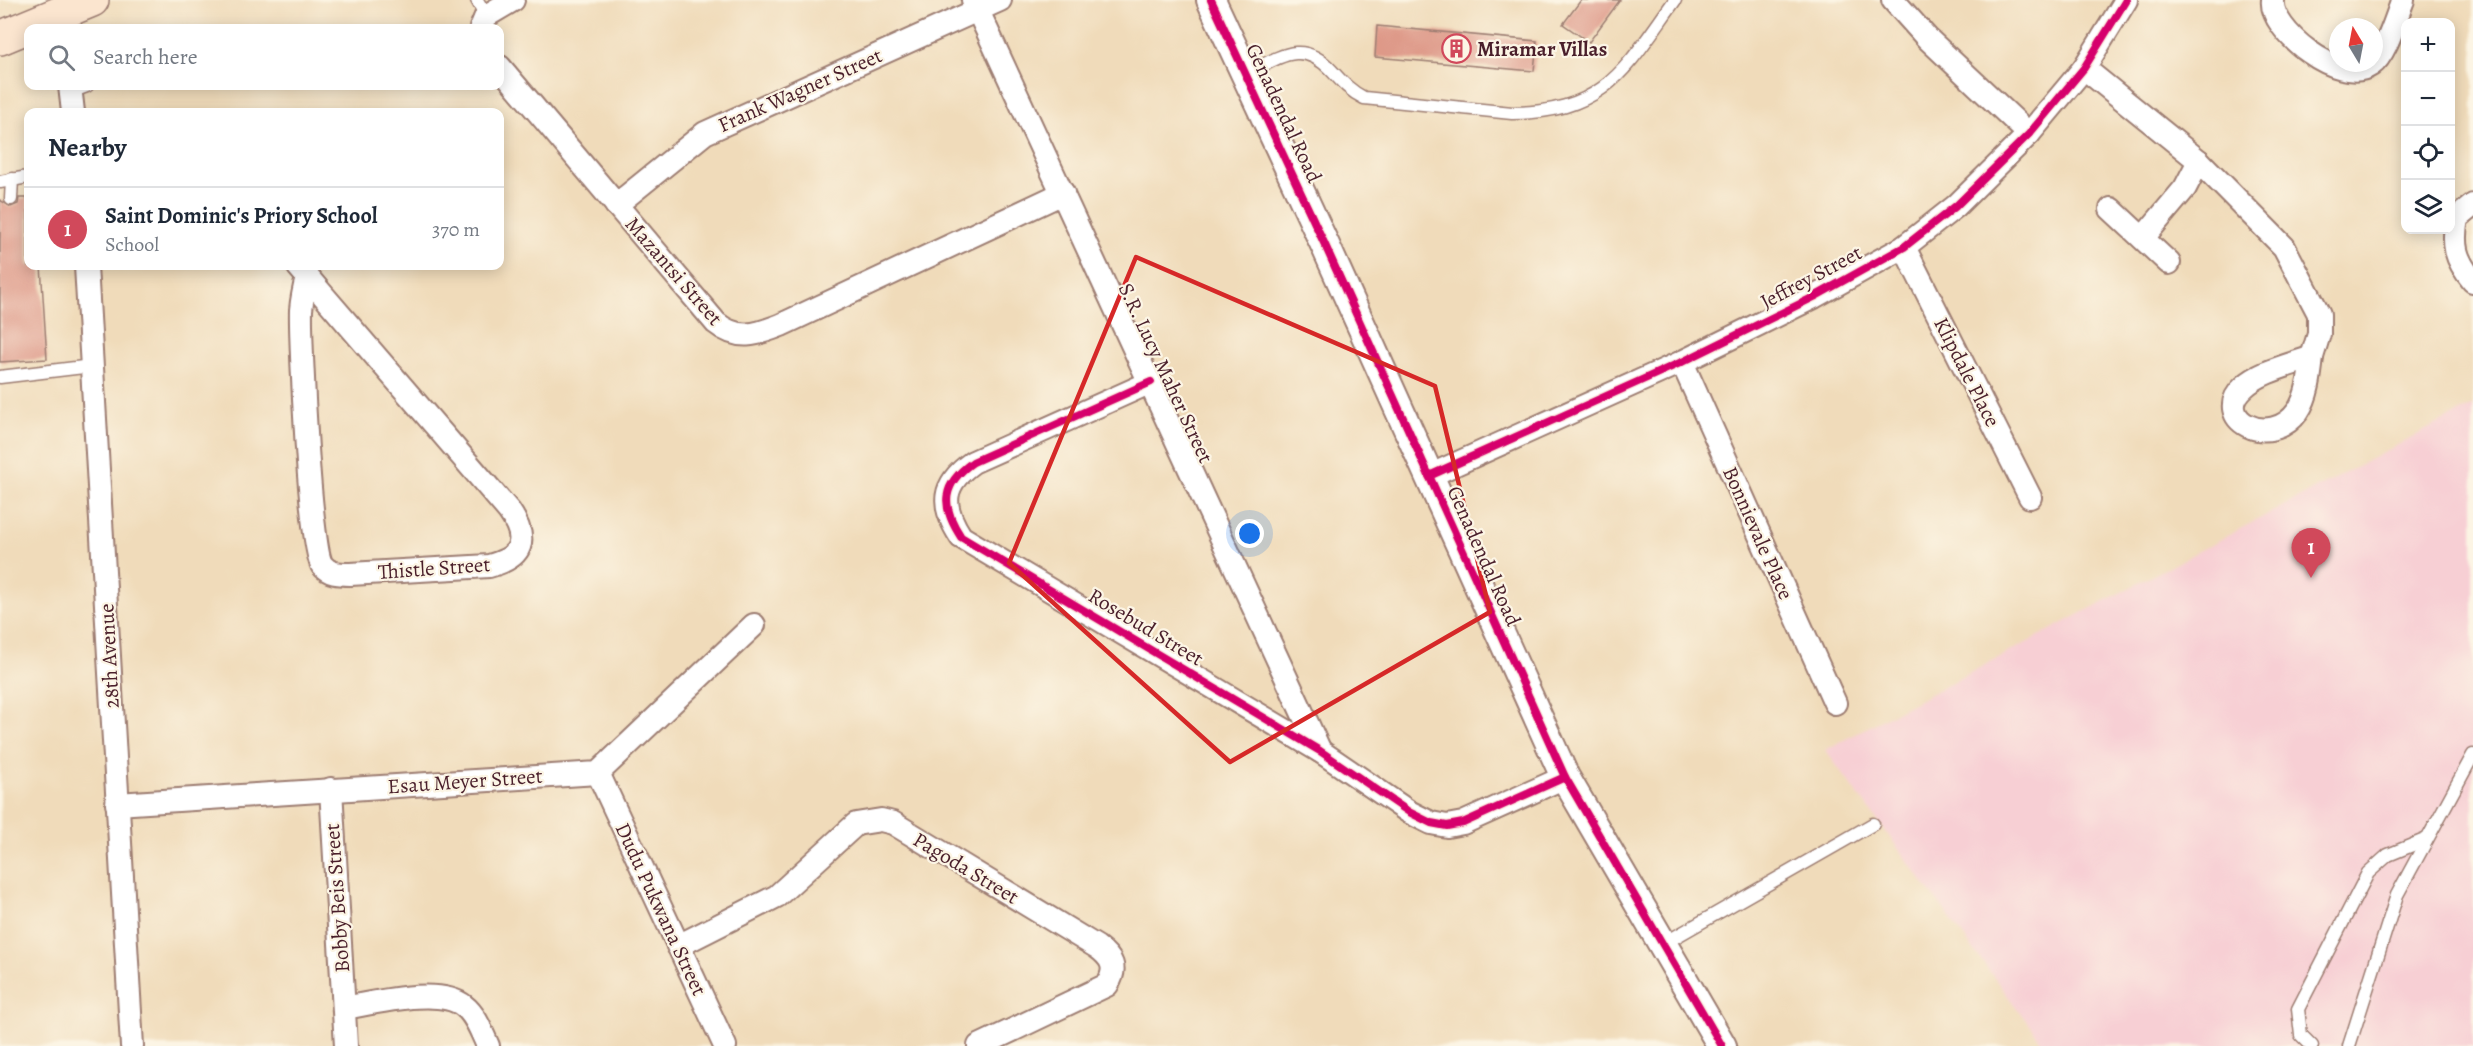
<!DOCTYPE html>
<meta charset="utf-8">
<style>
:root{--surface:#fff;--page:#f2f2f3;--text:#1f2937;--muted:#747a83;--line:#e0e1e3;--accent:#d1495b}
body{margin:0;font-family:Alegreya,serif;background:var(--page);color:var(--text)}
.controls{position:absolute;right:18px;top:18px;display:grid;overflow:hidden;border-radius:12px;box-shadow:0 3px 15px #0003}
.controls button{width:54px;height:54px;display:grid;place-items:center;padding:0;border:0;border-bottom:2px solid var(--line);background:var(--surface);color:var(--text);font:30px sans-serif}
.compass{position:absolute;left:2329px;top:18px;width:54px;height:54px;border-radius:50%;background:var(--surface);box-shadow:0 3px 15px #0003;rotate:350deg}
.you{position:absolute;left:1250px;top:534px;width:21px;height:21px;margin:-15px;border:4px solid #fff;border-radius:50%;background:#1a73e8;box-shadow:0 0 0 9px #1a73e833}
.badge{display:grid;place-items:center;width:39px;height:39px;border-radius:50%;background:var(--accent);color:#fff;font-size:20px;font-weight:700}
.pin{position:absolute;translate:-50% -50px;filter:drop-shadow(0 2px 3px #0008)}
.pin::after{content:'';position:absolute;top:32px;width:21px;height:18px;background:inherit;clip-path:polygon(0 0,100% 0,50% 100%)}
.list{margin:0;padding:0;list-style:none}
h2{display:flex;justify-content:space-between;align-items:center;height:78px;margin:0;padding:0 24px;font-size:26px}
h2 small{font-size:20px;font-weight:400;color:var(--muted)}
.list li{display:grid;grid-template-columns:39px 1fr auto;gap:18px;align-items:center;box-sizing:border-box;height:84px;padding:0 24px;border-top:2px solid var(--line)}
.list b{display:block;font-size:22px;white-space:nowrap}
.list p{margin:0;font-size:20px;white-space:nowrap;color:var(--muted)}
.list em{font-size:20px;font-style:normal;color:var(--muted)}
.icon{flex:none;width:33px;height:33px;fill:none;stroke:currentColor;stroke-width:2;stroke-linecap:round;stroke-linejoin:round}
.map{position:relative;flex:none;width:2473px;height:1046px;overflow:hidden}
.search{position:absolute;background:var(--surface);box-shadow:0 3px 15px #0003;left:24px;top:24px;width:480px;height:66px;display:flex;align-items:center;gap:15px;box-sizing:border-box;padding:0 21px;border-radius:12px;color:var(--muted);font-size:22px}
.panel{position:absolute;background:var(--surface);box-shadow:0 3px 15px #0003;left:24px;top:108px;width:480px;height:162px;border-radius:12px}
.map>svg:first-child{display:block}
.built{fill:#f7cfd4}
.building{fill:#de9988}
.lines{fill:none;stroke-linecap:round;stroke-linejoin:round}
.service-casing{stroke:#9d7d72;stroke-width:15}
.minor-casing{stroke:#9d7d72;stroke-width:26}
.tertiary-casing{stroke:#9d7d72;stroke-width:32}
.secondary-casing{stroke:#9d7d72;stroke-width:36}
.service{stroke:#fff;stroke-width:12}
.minor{stroke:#fff;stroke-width:22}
.tertiary{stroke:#fff;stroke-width:28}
.secondary{stroke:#fbe5cf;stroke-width:33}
.cycleway-casing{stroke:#fcf5e5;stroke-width:11}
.cycleway{stroke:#d6006c;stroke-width:8}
.marked{fill:none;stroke:#d62828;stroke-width:4.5;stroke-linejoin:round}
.labels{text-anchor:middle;stroke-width:4.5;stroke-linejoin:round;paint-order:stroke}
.poi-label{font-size:21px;font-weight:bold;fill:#4a1f2b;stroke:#fcf5e5;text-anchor:start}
.street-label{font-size:21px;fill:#4a1f2b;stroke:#fcf5e5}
</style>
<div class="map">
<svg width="2473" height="1046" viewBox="0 0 2473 1046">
<rect width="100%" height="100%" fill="#fcf5e5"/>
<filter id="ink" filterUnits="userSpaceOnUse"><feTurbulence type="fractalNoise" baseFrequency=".0167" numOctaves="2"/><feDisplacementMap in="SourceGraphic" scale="12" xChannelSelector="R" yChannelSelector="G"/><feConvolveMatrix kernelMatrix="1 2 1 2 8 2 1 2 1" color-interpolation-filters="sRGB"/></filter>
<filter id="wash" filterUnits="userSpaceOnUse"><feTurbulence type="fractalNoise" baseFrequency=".008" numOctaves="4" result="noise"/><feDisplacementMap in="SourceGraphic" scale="24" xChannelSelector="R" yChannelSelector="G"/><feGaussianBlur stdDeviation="1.35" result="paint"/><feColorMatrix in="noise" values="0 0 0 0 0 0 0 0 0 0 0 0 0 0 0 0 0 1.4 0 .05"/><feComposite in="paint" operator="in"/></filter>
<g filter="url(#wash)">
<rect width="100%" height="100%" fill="#f0dbba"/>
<path class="built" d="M2473 405V1046H2045L1825 750Z"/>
<g id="blocks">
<g class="building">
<path d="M1581 0H1620L1589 42 1563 24Z"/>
<path d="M1377 26 1537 41 1534 71 1375 57Z"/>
<path d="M19 198H28V266H41L47 359 0 362V200L11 207 18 204Z"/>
</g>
</g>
</g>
<g filter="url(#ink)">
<use href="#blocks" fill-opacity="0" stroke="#9d7d72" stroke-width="1.5"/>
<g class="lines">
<defs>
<g id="service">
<path d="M477 0 486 16"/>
<path d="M1246 74C1280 57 1302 38 1332 71 1342 82 1350 91 1364 98L1512 113C1606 112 1625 69 1675 0"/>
<path d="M71 92 87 86"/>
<path d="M0 182 28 177"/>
<path d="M11 199 12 179"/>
<path d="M0 377 92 366"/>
<path d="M1663 944 1873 824"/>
<path d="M2312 1046 2301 1035 2298 1009 2368 873 2388 855 2427 839"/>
<path d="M2349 1046 2397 895 2473 755"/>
</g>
<g id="minor">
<path d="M973 0 1320 751"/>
<path d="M1893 0 1927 38 2029 134"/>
<path d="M2273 0C2269 30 2340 86 2371 65 2386 55 2396 17 2403 0"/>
<path d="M481 28 486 16 513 0"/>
<path d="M500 67 716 323C738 341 756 335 781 325L1063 193"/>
<path d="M2084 68 2199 161 2284 247 2319 314V334L2312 357"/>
<path d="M70 86 73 112"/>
<path d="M616 205 705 133 1000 0"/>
<path d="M2473 205 2457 218C2452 245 2455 259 2473 281"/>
<path d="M2111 209 2169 263"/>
<path d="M2143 238 2185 188 2199 161"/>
<path d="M1904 247 2030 497"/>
<path d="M86 266 132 1046"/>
<path d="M298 266 509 511C529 540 523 557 489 566L350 574C339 574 329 574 322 565 310 549 300 341 301 310 302 299 304 289 307 278"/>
<path d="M2312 357C2310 375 2308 396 2298 411 2270 451 2210 418 2244 387 2261 371 2291 365 2312 357Z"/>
<path d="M1682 362 1835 703"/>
<path d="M1151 382 973 462C942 484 940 505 961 537L1320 751 1409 812 1431 823 1447 826 1463 823 1565 777"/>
<path d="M1429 476 1682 362 1814 297 1904 247 1956 206 2029 134 2084 68 2126 0"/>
<path d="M598 773 725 1046"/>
<path d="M331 789 346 1046"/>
<path d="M117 804 598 773 754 625"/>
<path d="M678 946 777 896 856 824 881 820 893 823 1097 947C1112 958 1118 968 1107 985L979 1046"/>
<path d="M344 1008C374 1003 440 986 464 1006 476 1015 482 1033 488 1046"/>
</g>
<path id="tertiary" d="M1211 0 1325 245 1565 777 1722 1046"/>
<path id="secondary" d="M0 38 92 0"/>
</defs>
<use href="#service" class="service-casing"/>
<use href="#minor" class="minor-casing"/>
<use href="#tertiary" class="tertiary-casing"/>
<use href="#secondary" class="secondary-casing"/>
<use href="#service" class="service"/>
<use href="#minor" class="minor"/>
<use href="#tertiary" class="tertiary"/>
<use href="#secondary" class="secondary"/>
<defs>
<g id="cycleway">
<path d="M1211 0 1325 245 1565 777 1722 1046"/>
<path d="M1151 382 973 462C942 484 940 505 961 537L1320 751 1409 812 1431 823 1447 826 1463 823 1565 777"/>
<path d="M1429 476 1682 362 1814 297 1904 247 1956 206 2029 134 2084 68 2126 0"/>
</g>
</defs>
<use href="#cycleway" class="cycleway-casing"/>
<use href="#cycleway" class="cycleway"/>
</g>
</g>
<path class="marked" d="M1136 257 1435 386 1490 612 1230 762 1009 563Z"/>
<defs>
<symbol id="building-ring" viewBox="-11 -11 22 22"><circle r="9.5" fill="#fcf5e5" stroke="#d1495b" stroke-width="1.5"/><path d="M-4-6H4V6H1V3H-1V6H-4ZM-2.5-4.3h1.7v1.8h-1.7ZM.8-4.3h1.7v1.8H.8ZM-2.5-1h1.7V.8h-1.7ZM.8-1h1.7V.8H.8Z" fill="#d1495b"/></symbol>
</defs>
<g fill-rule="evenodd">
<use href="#building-ring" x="1440" y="32" width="33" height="33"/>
</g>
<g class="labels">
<g class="poi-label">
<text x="1477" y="56">Miramar Villas</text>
</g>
<g class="street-label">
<text transform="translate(800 90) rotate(-24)" y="7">Frank Wagner Street</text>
<text transform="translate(1284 113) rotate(65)" y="7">Genadendal Road</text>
<text transform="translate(674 271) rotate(49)" y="7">Mazantsi Street</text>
<text transform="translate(1811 277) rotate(-28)" y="7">Jeffrey Street</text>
<text transform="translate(1967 372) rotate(63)" y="7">Klipdale Place</text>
<text transform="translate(1166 373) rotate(65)" y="7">S.R. Lucy Maher Street</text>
<text transform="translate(1758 533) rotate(66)" y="7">Bonnievale Place</text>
<text transform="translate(1484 556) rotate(66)" y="7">Genadendal Road</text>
<text transform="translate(434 568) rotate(-4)" y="7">Thistle Street</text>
<text transform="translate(1146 627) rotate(31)" y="7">Rosebud Street</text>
<text transform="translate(109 656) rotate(-93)" y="7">28th Avenue</text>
<text transform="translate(465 781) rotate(-4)" y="7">Esau Meyer Street</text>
<text transform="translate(966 868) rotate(31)" y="7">Pagoda Street</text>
<text transform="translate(337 898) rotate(-94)" y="7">Bobby Beis Street</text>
<text transform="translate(661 909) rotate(65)" y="7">Dudu Pukwana Street</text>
</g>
</g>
</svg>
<div class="controls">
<button>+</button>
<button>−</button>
<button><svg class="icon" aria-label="locate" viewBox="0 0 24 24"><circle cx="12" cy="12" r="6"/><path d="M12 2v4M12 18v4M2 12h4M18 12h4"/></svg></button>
<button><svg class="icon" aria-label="layers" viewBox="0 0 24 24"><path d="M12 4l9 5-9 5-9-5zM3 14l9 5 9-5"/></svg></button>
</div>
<svg class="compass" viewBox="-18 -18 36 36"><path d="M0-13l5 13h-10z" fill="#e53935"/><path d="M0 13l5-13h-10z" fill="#747a83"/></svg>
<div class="you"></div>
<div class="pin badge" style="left:2311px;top:578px">1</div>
<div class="search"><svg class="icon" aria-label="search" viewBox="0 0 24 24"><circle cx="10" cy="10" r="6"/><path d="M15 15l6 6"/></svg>Search here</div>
<section class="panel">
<h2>Nearby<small></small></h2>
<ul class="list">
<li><span class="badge">1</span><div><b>Saint Dominic's Priory School</b><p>School</p></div><em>370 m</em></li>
</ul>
</section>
</div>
